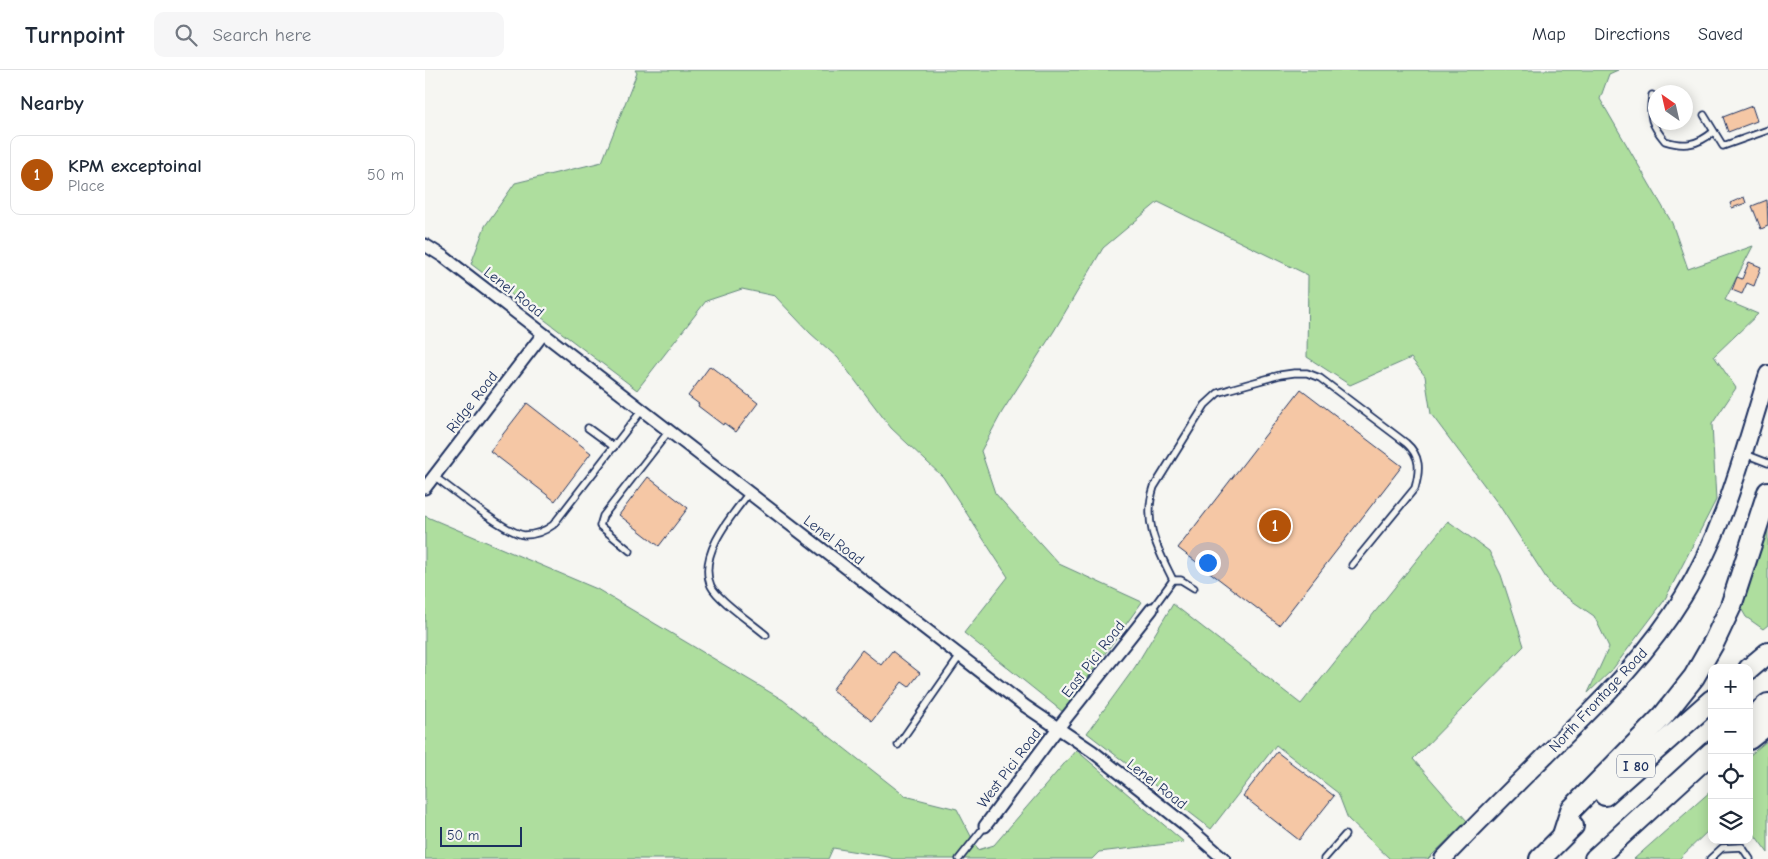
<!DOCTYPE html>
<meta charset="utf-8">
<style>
:root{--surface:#fff;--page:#f6f6f7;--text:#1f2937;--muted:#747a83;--line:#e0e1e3;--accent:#b45309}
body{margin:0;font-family:"Comic Neue",sans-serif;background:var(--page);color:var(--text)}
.controls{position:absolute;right:15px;bottom:15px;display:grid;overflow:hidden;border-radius:10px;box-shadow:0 2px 12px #0003}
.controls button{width:45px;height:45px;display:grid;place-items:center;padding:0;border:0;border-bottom:1px solid var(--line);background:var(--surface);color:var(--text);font:25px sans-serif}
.compass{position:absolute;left:1223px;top:15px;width:45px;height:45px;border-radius:50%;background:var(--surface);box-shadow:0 2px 12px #0003;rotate:326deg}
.scale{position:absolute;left:15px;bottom:12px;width:82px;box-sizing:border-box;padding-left:5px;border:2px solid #1b2f5e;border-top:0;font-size:14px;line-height:18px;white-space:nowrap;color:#1b2f5e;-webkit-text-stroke:4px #f6f6f2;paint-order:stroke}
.you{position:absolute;left:782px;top:492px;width:18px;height:18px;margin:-12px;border:4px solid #fff;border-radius:50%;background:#1a73e8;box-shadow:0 0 0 8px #1a73e833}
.badge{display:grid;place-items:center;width:32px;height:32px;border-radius:50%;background:var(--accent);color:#fff;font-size:16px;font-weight:700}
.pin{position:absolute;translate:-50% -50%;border:2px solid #fff;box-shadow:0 1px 5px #0006}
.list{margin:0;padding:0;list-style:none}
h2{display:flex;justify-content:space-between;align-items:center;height:65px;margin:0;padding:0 20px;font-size:21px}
h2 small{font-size:16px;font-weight:400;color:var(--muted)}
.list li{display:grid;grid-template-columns:32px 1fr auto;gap:15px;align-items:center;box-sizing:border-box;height:80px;margin:0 10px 10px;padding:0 10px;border:1px solid var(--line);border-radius:10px}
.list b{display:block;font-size:19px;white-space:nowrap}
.list p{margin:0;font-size:16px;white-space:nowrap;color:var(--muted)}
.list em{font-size:16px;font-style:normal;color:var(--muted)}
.icon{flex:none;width:28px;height:28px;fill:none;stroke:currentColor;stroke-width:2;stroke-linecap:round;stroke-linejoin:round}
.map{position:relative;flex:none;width:1343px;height:789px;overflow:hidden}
header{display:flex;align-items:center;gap:30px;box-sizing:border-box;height:70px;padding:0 25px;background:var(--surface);border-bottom:1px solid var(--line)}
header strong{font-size:24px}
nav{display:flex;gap:28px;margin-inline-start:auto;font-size:18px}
.search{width:350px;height:45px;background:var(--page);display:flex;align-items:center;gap:12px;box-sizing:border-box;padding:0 18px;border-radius:10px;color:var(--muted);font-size:19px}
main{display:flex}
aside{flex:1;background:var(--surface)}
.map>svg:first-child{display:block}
.green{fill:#aede9e;stroke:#64867e}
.building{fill:#f5c7a5;stroke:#1b2f5e}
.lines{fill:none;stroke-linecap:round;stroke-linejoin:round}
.service-casing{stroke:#1b2f5e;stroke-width:9}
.minor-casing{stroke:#1b2f5e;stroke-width:15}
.secondary-casing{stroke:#1b2f5e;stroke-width:20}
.motorway-casing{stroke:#1b2f5e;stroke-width:24}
.service{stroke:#f6f6f2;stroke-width:5.5}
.minor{stroke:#f6f6f2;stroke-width:11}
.secondary{stroke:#f6f6f2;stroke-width:16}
.motorway{stroke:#f6f6f2;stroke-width:20}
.labels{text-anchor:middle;stroke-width:4.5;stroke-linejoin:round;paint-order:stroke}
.shield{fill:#f6f6f2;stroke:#5d6b8a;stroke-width:1}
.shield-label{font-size:14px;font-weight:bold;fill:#1b2f5e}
.street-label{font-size:15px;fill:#1b2f5e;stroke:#f6f6f2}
</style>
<header>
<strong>Turnpoint</strong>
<div class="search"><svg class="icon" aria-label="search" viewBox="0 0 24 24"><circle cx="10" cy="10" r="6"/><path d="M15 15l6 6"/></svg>Search here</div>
<nav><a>Map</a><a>Directions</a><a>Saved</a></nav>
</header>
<main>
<aside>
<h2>Nearby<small></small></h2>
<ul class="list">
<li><span class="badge">1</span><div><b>KPM exceptoinal</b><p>Place</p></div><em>50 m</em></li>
</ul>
</aside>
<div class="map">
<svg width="1343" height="789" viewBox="0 0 1343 789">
<rect width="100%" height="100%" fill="#f6f6f2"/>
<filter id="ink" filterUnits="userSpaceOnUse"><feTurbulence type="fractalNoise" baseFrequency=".02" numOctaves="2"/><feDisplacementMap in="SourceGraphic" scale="10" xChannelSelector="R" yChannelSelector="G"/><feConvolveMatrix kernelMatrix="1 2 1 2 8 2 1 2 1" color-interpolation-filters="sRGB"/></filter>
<g filter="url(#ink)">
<g class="green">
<path d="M210 0H1193L1184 4 1175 29 1247 153 1263 199 1328 176 1300 230 1333 244 1289 286 1311 318 1287 354 1291 430 1239 531 1187 600 1163 623 1184 577 1169 546 1127 517 1074 435 1006 344 1000 306 986 288 925 315 882 287 883 205 733 132 678 178 629 261 577 342 556 381 570 423 634 494 717 532 638 642 539 563 583 507 518 407 466 358 413 288 385 263 350 226 317 219 281 231 212 320 46 194 60 156 90 113 177 92 212 3Z"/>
<path d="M1343 443V555L1338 559 1321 547 1309 526Z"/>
<path d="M0 446 172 519 358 630 480 726 532 739 553 780 569 775 651 680 759 772 674 782 667 789H468L463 787 408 778 403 789H0Z"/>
<path d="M1023 451 1064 481 1076 505 1099 576 988 689 1042 751 1003 789H965L923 749 913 723 851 675 786 759 662 663 710 597 748 534 876 634Z"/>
<path d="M1343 670V783L1324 757V686Z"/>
<path d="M1287 720V757L1254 789H1209Z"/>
</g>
<g class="building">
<path d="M1327 36 1332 51 1303 62 1298 47Z"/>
<path d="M1319 127 1321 133 1307 138 1305 133Z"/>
<path d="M1342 130 1343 156 1336 159 1327 136Z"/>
<path d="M1324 192 1336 197 1329 216 1322 213 1317 224 1307 220 1312 207 1317 209Z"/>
<path d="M285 296 333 333 311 362 299 353 298 355 273 336 274 334 263 326Z"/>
<path d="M876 319 977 396 854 555 753 478Z"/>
<path d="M102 333 166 383 130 431 65 381Z"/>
<path d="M223 407 263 438 234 476 194 445Z"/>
<path d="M437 580 456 595 467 581 495 603 484 617 477 612 447 651 407 620Z"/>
<path d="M852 682 909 726 874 770 818 726Z"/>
</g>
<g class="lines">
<defs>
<g id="service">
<path d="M1227 25C1224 48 1226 54 1240 71 1259 77 1273 75 1288 62"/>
<path d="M1279 45 1298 76 1343 60"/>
<path d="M163 358 189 377"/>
<path d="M1320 384 1343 393"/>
<path d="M9 406C25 418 82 464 99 465 109 465 120 461 128 455L217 340"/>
<path d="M324 423C307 445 272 485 286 516 293 530 327 553 341 565"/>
<path d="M205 481 175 456 178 446 244 361"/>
<path d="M748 510H756L769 518"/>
<path d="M727 539 748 510C733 479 717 453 729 417L780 335 793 323 805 319 855 305 869 303H882L895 308 981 373C996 386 995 400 990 418L927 495"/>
<path d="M473 675 535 586"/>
<path d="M534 789 560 756"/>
<path d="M899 789 920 765"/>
<path d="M1285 789 1297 778 1317 777 1325 789"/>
</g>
<g id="minor">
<path d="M0 175 19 187 600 636 667 681 758 753 799 789"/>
<path d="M0 418 118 264"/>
<path d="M560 756 633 658 727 539"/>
</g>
<path id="secondary" d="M1018 789C1057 748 1098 708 1138 668 1183 624 1225 581 1258 527 1300 459 1319 379 1343 304"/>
<g id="motorway">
<path d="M1324 599 1343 583"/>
<path d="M1324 650 1343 634"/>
<path d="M1324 669 1343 654"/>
<path d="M1180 725 1287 630"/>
<path d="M1138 765 1146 740 1238 646 1269 607 1289 572 1306 536 1343 422"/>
<path d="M1115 789 1148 756"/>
<path d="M1170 789 1287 682"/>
</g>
</defs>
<use href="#service" class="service-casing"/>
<use href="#minor" class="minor-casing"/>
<use href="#secondary" class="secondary-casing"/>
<use href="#motorway" class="motorway-casing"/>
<use href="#service" class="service"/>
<use href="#minor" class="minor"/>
<use href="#secondary" class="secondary"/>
<use href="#motorway" class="motorway"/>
</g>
</g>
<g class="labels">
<rect class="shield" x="1192" y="684.5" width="38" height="23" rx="4"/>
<g class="shield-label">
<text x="1211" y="701">I 80</text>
</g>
<g class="street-label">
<text transform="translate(89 222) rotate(38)" y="5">Lenel Road</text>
<text transform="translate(47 332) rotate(-52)" y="5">Ridge Road</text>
<text transform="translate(409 470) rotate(37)" y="5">Lenel Road</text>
<text transform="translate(668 589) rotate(-52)" y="5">East Pici Road</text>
<text transform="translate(1173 630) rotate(-47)" y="5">North Frontage Road</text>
<text transform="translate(584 698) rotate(-53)" y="5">West Pici Road</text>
<text transform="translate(732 714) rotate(38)" y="5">Lenel Road</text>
</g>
</g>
</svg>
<div class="controls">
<button>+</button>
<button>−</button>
<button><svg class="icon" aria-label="locate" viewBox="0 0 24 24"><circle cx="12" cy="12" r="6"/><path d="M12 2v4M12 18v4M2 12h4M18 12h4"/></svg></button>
<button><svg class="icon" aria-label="layers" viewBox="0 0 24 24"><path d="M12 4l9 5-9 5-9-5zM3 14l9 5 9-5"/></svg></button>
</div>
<svg class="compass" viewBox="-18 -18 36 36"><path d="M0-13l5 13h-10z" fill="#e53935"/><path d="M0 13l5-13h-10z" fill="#747a83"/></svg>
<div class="scale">50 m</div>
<div class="you"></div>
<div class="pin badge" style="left:850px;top:456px">1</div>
</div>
</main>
